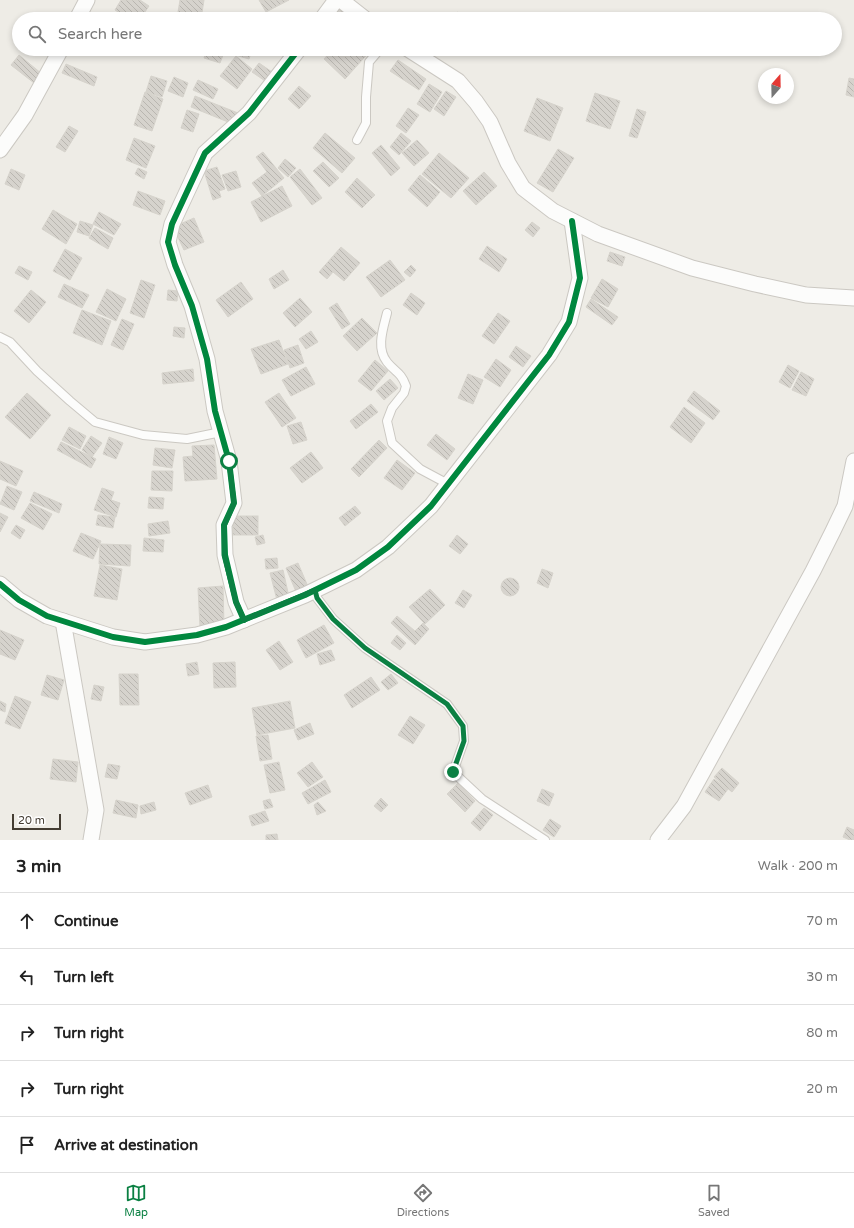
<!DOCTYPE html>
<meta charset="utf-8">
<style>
:root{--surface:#fff;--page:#f2f2f2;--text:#222;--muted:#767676;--line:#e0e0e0;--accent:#0b8043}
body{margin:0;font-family:"Varela Round",sans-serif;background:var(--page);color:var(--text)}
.compass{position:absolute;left:758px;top:68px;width:36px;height:36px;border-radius:50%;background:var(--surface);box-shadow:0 2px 6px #0003;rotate:20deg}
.scale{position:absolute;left:12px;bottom:10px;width:49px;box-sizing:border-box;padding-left:4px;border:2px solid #443d33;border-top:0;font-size:11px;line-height:14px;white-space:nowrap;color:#443d33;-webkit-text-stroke:3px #fff;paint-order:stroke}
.stop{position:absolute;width:12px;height:12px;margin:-9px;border:3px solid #0b8043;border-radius:50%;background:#fff}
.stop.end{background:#0b8043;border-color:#fff;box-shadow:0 1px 4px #0008}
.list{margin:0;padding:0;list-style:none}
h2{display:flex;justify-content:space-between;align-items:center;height:52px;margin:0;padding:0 16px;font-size:17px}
h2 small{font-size:13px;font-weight:400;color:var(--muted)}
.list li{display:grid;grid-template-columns:26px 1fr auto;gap:12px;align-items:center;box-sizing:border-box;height:56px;padding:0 16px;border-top:1px solid var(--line)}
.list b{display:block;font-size:15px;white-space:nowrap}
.list em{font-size:13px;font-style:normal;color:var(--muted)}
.icon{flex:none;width:22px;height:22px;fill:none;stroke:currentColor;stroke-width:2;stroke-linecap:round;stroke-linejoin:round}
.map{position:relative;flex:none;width:854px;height:840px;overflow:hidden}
.search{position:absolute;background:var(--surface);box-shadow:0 2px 6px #0003;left:12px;right:12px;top:12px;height:44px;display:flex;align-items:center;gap:10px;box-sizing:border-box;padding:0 14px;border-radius:22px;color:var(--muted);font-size:15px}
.sheet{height:332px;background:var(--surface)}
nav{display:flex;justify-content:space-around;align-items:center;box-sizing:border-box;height:56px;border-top:1px solid var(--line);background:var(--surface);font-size:11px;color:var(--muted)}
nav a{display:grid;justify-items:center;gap:2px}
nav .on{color:var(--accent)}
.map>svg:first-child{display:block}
.building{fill:url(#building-back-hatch);stroke:#d6d3cc}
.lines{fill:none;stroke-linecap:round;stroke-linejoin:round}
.service-casing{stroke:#cbc8c2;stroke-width:10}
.minor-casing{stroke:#cbc8c2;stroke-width:17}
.service{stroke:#fcfcfb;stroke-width:8}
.minor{stroke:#fcfcfb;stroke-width:15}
.cycleway-casing{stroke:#fff;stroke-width:8}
.cycleway{stroke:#00873e;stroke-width:6}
.route{stroke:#0b8043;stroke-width:5}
</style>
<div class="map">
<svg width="854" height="840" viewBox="0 0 854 840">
<defs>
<pattern id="building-back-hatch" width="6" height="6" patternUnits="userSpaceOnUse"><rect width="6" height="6" fill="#d6d3cd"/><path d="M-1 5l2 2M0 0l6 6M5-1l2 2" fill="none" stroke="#b9b6b0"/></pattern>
</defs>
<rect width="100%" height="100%" fill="#eeece6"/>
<g class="building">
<path d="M121 0H140L149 6 140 19H129L115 10Z"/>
<path d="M180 0H204L201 19 177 18Z"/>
<path d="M259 0H289L266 12Z"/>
<path d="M338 8 351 19H329Z"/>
<path d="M457 12 469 19H453Z"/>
<path d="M168 49H188L186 55Z"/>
<path d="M207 49 225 50 220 63 204 58Z"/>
<path d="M226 49H252L249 59 225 52Z"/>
<path d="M333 49H336L345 57 352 49H372L345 79 324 59Z"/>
<path d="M19 55 42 74 34 83 11 65Z"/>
<path d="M236 56 252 69 237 89 220 76Z"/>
<path d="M398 60 426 79 419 90 390 71Z"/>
<path d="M259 63 275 74 268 83 252 72Z"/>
<path d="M66 64 97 77 94 86 62 73Z"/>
<path d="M151 76 167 81 162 97 146 92Z"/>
<path d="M174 77 188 83 183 97 168 91Z"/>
<path d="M849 78 854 79V97L846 95Z"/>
<path d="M198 80 218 89 213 99 193 90Z"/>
<path d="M429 84 442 92 430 112 417 104Z"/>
<path d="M299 86 311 96 299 109 288 99Z"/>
<path d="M446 91 456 97 444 116 434 109Z"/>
<path d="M145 92 163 99 152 131 134 125Z"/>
<path d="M595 93 620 101 610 129 586 121Z"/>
<path d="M195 96 238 113 233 124 191 107Z"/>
<path d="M537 98 563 108 550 141 524 131Z"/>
<path d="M408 108 419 115 406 133 396 126Z"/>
<path d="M637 109 646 112 637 138 629 136Z"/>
<path d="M187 110 199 114 193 132 181 128Z"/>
<path d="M69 126 78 131 65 152 56 147Z"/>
<path d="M325 133 355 158 342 173 313 148Z"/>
<path d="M401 133 411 141 399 155 390 147Z"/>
<path d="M134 138 155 146 146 168 126 160Z"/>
<path d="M417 140 429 153 414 166 402 153Z"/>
<path d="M381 145 400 168 391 176 372 153Z"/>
<path d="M558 149 574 158 553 192 537 183Z"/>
<path d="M263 152 284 178 262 196 252 183 267 172 256 157Z"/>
<path d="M439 153 469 178 451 198 422 174Z"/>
<path d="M285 159 296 168 288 177 278 168Z"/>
<path d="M323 162 339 178 329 187 313 171Z"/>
<path d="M217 167 225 189 219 191 221 197 213 200 204 171Z"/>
<path d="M138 168 147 172 144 179 135 174Z"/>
<path d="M11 169 25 175 19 190 5 184Z"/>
<path d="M300 169 322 198 312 205 290 177Z"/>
<path d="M236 171 241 187 228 191 222 175Z"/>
<path d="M484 172 497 186 476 205 463 191Z"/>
<path d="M420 175 440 192 427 207 408 190Z"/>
<path d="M357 178 375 195 362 208 345 192Z"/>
<path d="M282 186 292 206 261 222 251 202Z"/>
<path d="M138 191 165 201 160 215 133 205Z"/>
<path d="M53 210 77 224 66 244 42 229Z"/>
<path d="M99 212 121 224 114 235 93 224Z"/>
<path d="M194 218 204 242 184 250 173 227Z"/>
<path d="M80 221 93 225 89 236 77 232Z"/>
<path d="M532 222 540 228 533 237 525 230Z"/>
<path d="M95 228 113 238 108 249 89 238Z"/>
<path d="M487 246 507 259 499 272 479 259Z"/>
<path d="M341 247 360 263 344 281 333 272 327 279 319 272Z"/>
<path d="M65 249 82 258 70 280 53 271Z"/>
<path d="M610 252 625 257 622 266 607 261Z"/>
<path d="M390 260 405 280 381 297 366 277Z"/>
<path d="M411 265 416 270 410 277 404 272Z"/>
<path d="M19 266 32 272 28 280 15 273Z"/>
<path d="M283 270 289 280 274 289 269 279Z"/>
<path d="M602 279 618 289 608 307 591 298Z"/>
<path d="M141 280 155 285 144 318 130 313Z"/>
<path d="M241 282 253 299 228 317 216 300Z"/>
<path d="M64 284 89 295 82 308 58 297Z"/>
<path d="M107 289 126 299 116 321 96 312Z"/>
<path d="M31 290 46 302 29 323 14 311Z"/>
<path d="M168 290 178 291 177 301 167 300Z"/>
<path d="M411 293 425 303 417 315 403 305Z"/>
<path d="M300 298 312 312 295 327 283 313Z"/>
<path d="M591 299 618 317 612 325 586 307Z"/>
<path d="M337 303 350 324 342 329 329 308Z"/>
<path d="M82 310 111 321 102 345 73 333Z"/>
<path d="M498 313 510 321 494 344 482 336Z"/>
<path d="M362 318 377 333 357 351 343 336Z"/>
<path d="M122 319 134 324 123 350 111 345Z"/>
<path d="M174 327 185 328 184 338 173 336Z"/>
<path d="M311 331 318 342 306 349 299 339Z"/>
<path d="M279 340 288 364 261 374 251 349Z"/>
<path d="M298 345 304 363 290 368 284 350Z"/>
<path d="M516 346 531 356 523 367 509 357Z"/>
<path d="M496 359 511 370 500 387 484 377Z"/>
<path d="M375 360 388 371 371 391 358 381Z"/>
<path d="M788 365 799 371 790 388 779 382Z"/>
<path d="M306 367 315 384 291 396 282 380Z"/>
<path d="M193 369 194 381 163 384 162 373Z"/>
<path d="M801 372 814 379 806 396 792 390Z"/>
<path d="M468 374 483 380 473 404 458 398Z"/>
<path d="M390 379 398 388 384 400 376 391Z"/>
<path d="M694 391 720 411 713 420 687 401Z"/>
<path d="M27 393 51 415 30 439 5 417Z"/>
<path d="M279 393 296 418 282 427 265 402Z"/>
<path d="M371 404 378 412 356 429 350 421Z"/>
<path d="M684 407 705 423 691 443 670 427Z"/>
<path d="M301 422 307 440 293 444 287 426Z"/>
<path d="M69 427 86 436 80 449 62 440Z"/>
<path d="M436 434 455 449 447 460 427 445Z"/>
<path d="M91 436 102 443 92 457 82 450Z"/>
<path d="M109 437 123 443 116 459 103 454Z"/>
<path d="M379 440 387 448 359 477 351 469Z"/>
<path d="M61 442 96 459 91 468 57 450Z"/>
<path d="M214 445 217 479 185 481 183 457 193 456 192 446Z"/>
<path d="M155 448 175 450 172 468 153 465Z"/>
<path d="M311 452 323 468 302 483 290 468Z"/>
<path d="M397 460 415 473 402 490 384 478Z"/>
<path d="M0 461 23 471 16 486 0 479Z"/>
<path d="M152 471H173L172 491 151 490Z"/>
<path d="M7 486 22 492 14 510 0 504Z"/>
<path d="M102 488 114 492 111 500 120 503 116 517 94 510Z"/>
<path d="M34 492 62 504 59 513 30 501Z"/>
<path d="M149 497 164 498 163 509 148 508Z"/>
<path d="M30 503 52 514 43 530 21 518Z"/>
<path d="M355 506 361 513 345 526 339 518Z"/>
<path d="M0 513 8 517 0 532Z"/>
<path d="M98 515 115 517 113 528 96 525Z"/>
<rect x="233" y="516" width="25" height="19"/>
<path d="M168 521 170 533 149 536 148 524Z"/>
<path d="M16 525 25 530 20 539 11 533Z"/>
<path d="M81 533 101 541 93 559 73 551Z"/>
<path d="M263 535 265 543 257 545 255 537Z"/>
<path d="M457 535 468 544 460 554 449 546Z"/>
<path d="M144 538 164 540 163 552 143 551Z"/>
<path d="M100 544 131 545 130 566 99 564Z"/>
<path d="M277 558 278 568 266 569 265 559Z"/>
<path d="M298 563 309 589 297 594 286 568Z"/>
<path d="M100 565 122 569 117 600 94 596Z"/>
<path d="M542 569 553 573 548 588 537 583Z"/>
<path d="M283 570 289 597 277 600 270 573Z"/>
<circle cx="510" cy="587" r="9"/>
<path d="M223 586 224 626 200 627 198 588Z"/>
<path d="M430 589 445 605 425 624 409 607Z"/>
<path d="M463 590 472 595 464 608 455 603Z"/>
<path d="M397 616 415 631 423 623 429 629 415 645 391 623Z"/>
<path d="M324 625 334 643 306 658 297 640Z"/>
<path d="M0 630 24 640 15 660 0 654Z"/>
<path d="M397 635 406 643 400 650 391 643Z"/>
<path d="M279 641 293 662 280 670 266 650Z"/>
<path d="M331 650 335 660 320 665 317 654Z"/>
<path d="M197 662 199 674 188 676 186 664Z"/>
<path d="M235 662 236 687 214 688 213 663Z"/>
<path d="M119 674H138L139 705H120Z"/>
<path d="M391 674 398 683 388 690 381 682Z"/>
<path d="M47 675 64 680 58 700 41 695Z"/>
<path d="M371 677 380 690 352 708 344 695Z"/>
<path d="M94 685 104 687 101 701 91 699Z"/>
<path d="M15 696 31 702 20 729 5 723Z"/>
<path d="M0 701 6 704 5 712 0 710Z"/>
<path d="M290 701 295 728 257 735 252 708Z"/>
<path d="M410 716 425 725 413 744 398 735Z"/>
<path d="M310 723 314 734 298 740 294 730Z"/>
<path d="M268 735 272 759 260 761 256 736Z"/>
<path d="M53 759 78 762 76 782 50 779Z"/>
<path d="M279 762 285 790 270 793 264 765Z"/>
<path d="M312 762 323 777 308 787 297 773Z"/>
<path d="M108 764 120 766 117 779 105 777Z"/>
<path d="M722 768 739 783 732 792 714 777Z"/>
<path d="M714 779 728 789 719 801 705 792Z"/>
<path d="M325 780 331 792 308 804 302 793Z"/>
<path d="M458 783 475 801 465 812 447 794Z"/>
<path d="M208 785 212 797 190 805 185 793Z"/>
<path d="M542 789 554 794 549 806 537 801Z"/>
<path d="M381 798 388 805 381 812 374 806Z"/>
<path d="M270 799 273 807 265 809 263 801Z"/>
<path d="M116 800 138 805 136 818 113 813Z"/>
<path d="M154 802 156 810 141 814 140 806Z"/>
<path d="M318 802 326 811 317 815 314 805Z"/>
<path d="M484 808 493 815 480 831 471 823Z"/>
<path d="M265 811 269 821 252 826 249 816Z"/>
<path d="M550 819 561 826 554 837 543 830Z"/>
<path d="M847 827 854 830V840H850L843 837Z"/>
<path d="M277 834 278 840H266V835Z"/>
</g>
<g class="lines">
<defs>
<g id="service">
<path d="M357 140 366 123V97L369 62 380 49"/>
<path d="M387 313C383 329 376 348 387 362 395 372 401 372 406 386L404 393 392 408 387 421 392 443 420 469 448 484"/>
<path d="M0 337 10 342 37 371 70 401 95 422 143 435 187 439 221 432"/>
<path d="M315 590 317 598 333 619 365 648 447 704 463 726 464 741 453 772 482 799 545 840"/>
</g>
<g id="minor">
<path d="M341 0 365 19"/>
<path d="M77 19 87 0"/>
<path d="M322 19 336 0"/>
<path d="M408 49 458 81 476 102 490 122 508 163 523 188 553 211 598 234 692 268 755 284 806 295 854 298"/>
<path d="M0 150 25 115 61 49"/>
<path d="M0 584 19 600 47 616 113 637 145 642 197 635 226 627 305 595 356 570 388 547 431 506 549 355 569 322 580 278 572 221"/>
<path d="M244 620 236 602 225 555 224 525 234 503 229 461 215 411 207 359 192 306 175 265 168 242 172 224 205 153 249 113 299 49"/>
<path d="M63 621 96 810 91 840"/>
<path d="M658 840 684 806 813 571 833 531 845 506 854 461"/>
</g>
</defs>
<use href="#service" class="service-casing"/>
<use href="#minor" class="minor-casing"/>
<use href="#service" class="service"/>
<use href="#minor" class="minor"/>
<defs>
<g id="cycleway">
<path d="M0 584 19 600 47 616 113 637 145 642 197 635 226 627 305 595 356 570 388 547 431 506 549 355 569 322 580 278 572 221"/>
<path d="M244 620 236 602 225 555 224 525 234 503 229 461 215 411 207 359 192 306 175 265 168 242 172 224 205 153 249 113 299 49"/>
</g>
</defs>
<use href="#cycleway" class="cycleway-casing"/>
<use href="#cycleway" class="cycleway"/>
</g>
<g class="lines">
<path class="route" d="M229 461 234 503 224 526V555L236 602 244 620 315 590 317 598 333 619 365 648 447 704 463 726 464 741 453 772"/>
</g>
</svg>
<svg class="compass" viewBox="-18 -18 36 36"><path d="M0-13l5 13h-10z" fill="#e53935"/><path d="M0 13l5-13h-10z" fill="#767676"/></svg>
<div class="scale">20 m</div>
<div class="stop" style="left:229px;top:461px"></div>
<div class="stop end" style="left:453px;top:772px"></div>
<div class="search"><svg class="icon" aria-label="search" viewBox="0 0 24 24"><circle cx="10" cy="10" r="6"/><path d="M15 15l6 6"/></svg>Search here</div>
</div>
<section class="sheet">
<h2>3 min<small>Walk · 200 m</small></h2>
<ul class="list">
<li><svg class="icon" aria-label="ahead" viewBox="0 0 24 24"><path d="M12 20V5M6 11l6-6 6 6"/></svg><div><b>Continue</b></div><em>70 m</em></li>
<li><svg class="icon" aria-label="left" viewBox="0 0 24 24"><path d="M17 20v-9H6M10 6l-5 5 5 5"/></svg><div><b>Turn left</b></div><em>30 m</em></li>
<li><svg class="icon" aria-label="right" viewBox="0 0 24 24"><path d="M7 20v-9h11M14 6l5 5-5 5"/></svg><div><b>Turn right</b></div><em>80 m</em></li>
<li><svg class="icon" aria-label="right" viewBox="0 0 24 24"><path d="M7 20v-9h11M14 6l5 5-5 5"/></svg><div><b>Turn right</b></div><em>20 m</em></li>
<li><svg class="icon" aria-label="arrive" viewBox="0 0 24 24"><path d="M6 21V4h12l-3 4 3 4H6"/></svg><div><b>Arrive at destination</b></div></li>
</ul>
</section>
<nav>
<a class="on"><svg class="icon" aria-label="map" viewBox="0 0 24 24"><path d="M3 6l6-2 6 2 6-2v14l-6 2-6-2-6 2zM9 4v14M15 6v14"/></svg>Map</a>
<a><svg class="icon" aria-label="directions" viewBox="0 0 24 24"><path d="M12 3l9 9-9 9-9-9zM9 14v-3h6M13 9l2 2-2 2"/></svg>Directions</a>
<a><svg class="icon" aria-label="saved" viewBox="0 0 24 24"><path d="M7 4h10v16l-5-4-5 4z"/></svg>Saved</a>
</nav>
